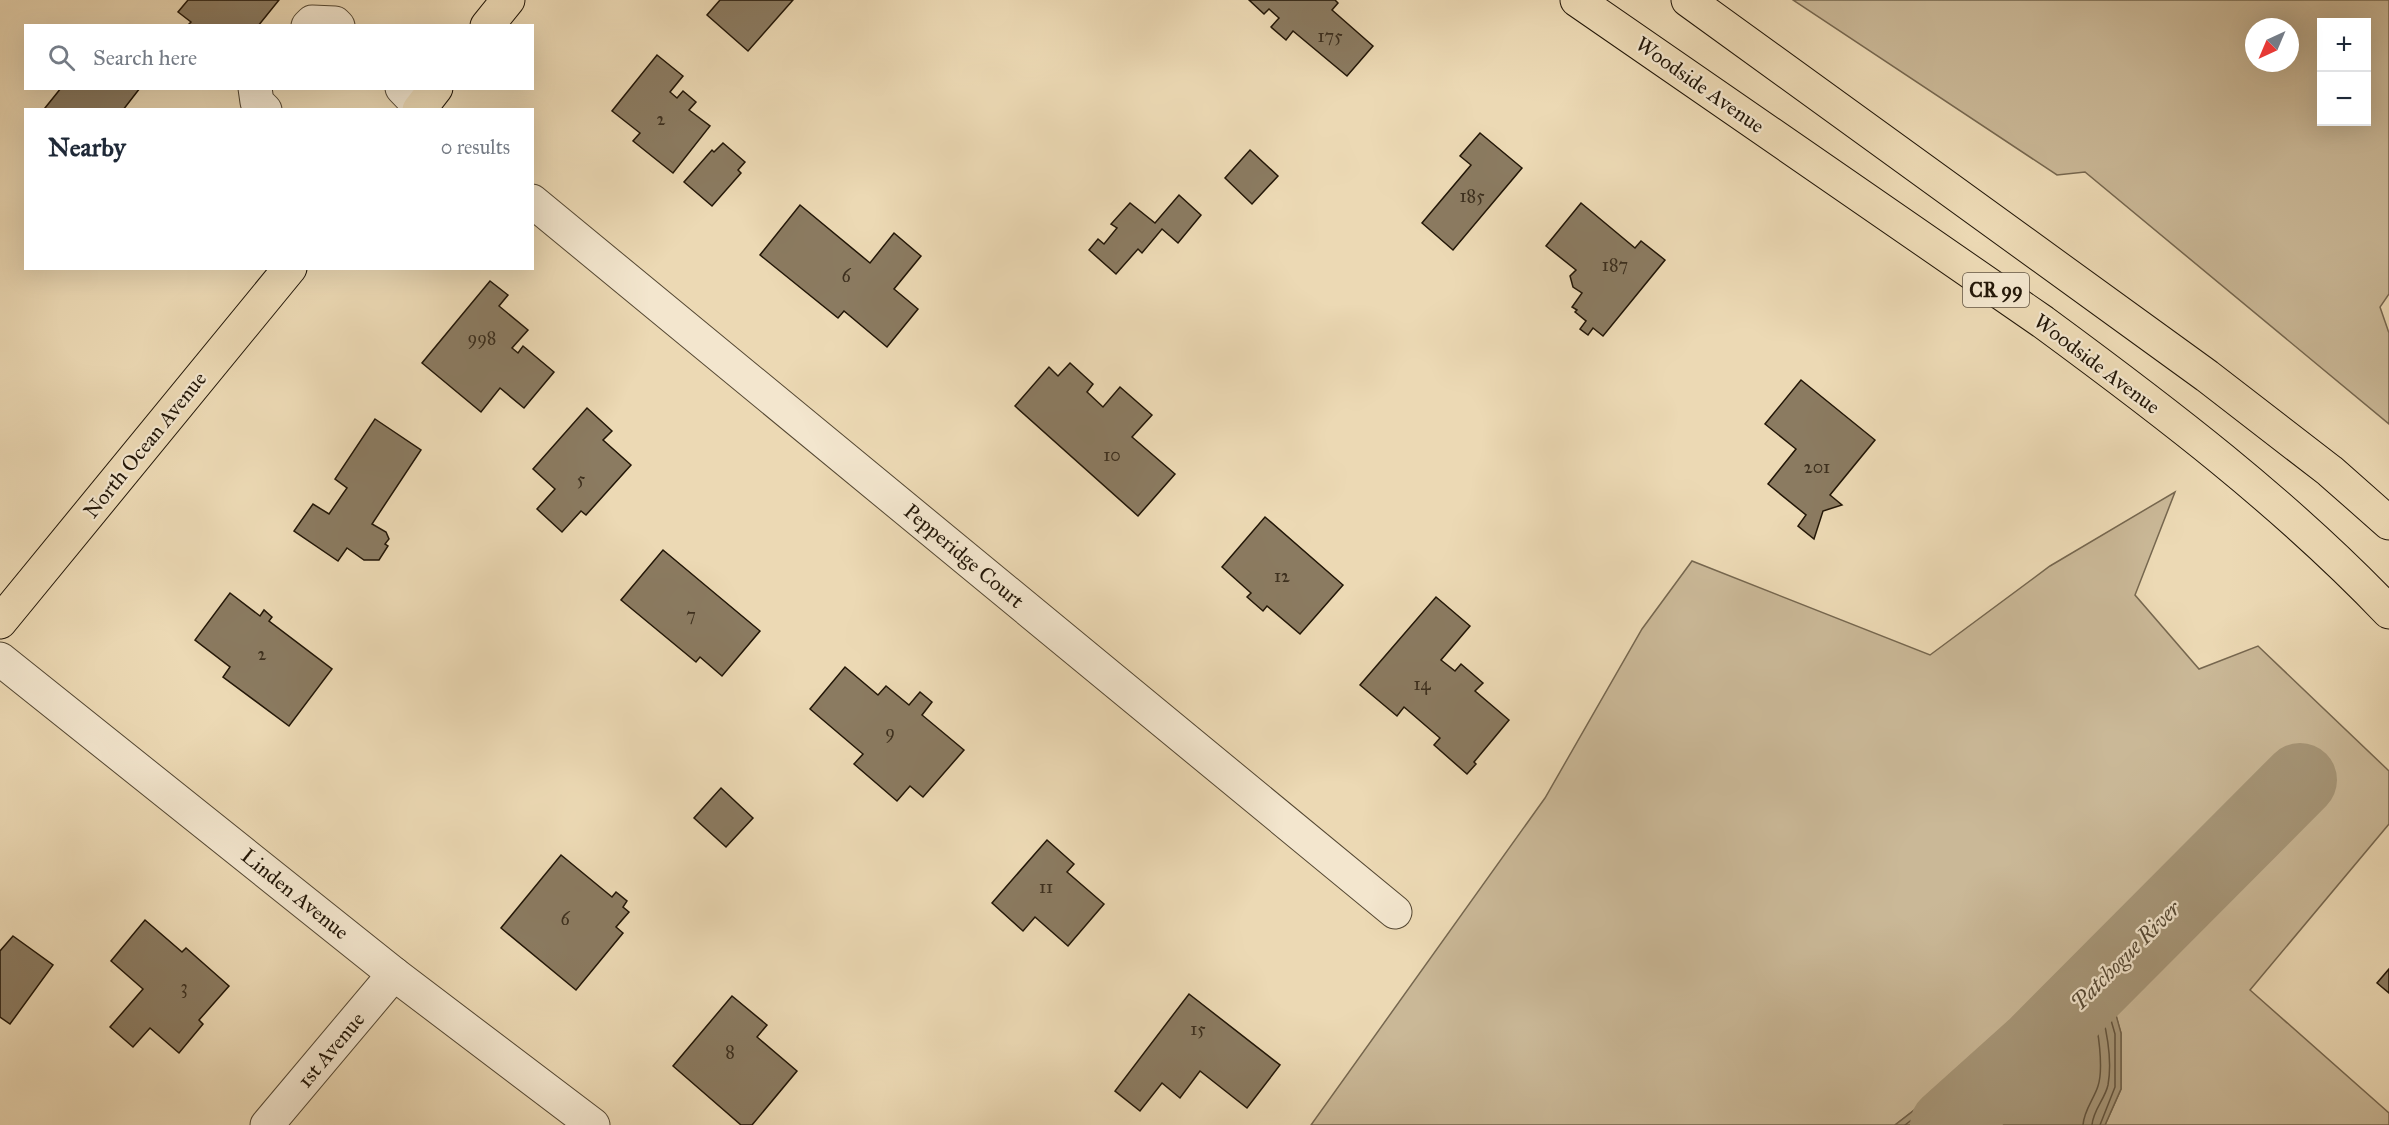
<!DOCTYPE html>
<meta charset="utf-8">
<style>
:root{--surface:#fff;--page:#f2f2f3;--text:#1f2937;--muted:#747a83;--line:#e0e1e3}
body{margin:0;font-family:"IM FELL Great Primer",serif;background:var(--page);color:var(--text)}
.controls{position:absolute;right:18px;top:18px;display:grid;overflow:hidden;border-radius:0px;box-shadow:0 6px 24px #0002}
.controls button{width:54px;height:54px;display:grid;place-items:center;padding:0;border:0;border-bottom:2px solid var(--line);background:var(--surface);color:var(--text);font:30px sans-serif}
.compass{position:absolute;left:2245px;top:18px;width:54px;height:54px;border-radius:50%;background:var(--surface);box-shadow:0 6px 24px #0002;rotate:224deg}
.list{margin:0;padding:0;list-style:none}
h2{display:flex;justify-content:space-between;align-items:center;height:78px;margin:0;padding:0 24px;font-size:26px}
h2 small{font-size:20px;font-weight:400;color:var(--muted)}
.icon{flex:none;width:33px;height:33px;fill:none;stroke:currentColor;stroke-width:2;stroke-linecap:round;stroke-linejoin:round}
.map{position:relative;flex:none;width:2389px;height:1125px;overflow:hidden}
.search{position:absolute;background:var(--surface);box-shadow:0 6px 24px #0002;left:24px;top:24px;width:510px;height:66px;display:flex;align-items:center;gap:15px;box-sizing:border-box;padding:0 21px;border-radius:0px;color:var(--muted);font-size:22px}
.panel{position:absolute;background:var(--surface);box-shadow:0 6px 24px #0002;left:24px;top:108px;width:510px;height:162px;border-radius:0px}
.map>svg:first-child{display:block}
.green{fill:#cab897;stroke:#76674f;stroke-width:1.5;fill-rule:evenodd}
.water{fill:#a79779;stroke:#72634b;stroke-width:1.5}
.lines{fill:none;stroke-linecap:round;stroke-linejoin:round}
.shore{stroke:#645640;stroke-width:1.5}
.river{stroke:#a79779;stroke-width:74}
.building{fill:#8b7b61;stroke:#221607;stroke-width:1.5}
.minor-casing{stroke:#544732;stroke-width:35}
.major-casing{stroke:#221607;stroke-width:35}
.minor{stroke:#f3e6ce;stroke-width:33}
.major{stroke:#ecd9b4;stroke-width:33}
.labels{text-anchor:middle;stroke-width:4.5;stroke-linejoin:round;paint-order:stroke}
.number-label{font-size:18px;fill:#3c2f1e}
.shield{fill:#f3e6ce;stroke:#615443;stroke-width:1.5}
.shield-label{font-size:20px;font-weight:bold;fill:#221607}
.street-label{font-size:21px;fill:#221607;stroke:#f3e6ce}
.water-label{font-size:22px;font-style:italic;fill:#574a35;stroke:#f3e6ce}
</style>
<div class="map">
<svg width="2389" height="1125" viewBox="0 0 2389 1125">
<rect width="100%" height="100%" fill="#ecd9b4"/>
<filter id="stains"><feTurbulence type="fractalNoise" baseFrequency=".00333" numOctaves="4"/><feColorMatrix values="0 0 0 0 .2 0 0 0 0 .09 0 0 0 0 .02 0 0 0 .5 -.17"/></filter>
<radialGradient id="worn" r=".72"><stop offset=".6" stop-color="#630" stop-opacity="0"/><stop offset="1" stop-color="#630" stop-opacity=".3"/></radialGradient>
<g class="green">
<path d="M1793 0H2389V294L2380 307 2389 333V424L2085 172 2057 175ZM2322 22H2366V122H2322ZM2254 27H2290V63H2254Z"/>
<path d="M2175 492 2135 595 2199 669 2258 646 2389 771V824L2250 990 2389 1113V1125H2105L2121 1089V1033L2104 976 1999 1044 1895 1125H1311L1545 798 1642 629 1692 561 1930 655 2050 566Z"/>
</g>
<path class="water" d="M2105 975 2121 1033V1089L2105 1125H1895L1999 1044Z"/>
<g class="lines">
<g class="shore">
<path d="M1905 1125 2003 1049 2099 986 2102 989 2115 1034V1087L2100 1125"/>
<path d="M1917 1125 2007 1055 2095 998 2098 1000C2106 1026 2113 1057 2108 1085 2105 1099 2093 1110 2092 1125"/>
<path d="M1931 1125 2012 1062 2090 1012C2100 1024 2103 1071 2098 1086 2094 1099 2084 1110 2083 1125"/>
</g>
<path class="river" d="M1947 1125 2035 1046 2300 780"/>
</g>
<g class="building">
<path d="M188 0H279L258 26H191L189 24 191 22 178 12Z"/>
<path d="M720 0H793L748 51 707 15Z"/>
<path d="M1249 0H1335L1338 3 1332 10 1373 46 1347 76 1293 31 1286 40 1271 27 1279 18 1269 9 1264 14Z"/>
<path d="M657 55 683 76 670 92 677 98 683 91 696 102 689 110 710 126 673 173 633 141 640 133 612 111Z"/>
<path d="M61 88H140L123 110H47L45 108Z"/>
<path d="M1480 133 1522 168 1453 250 1422 223 1471 165 1460 156Z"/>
<path d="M723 143 745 162 738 170 741 173 712 206 684 182 712 150 714 152Z"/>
<path d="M1250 150 1278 176 1252 204 1225 178Z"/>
<path d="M1179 195 1201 215 1178 243 1162 229 1142 253 1138 249 1116 274 1089 250 1098 239 1104 244 1117 228 1111 224 1130 203 1155 223Z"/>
<path d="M1581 203 1635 248 1641 241 1665 260 1603 336 1593 328 1588 335 1580 329 1586 321 1575 312 1577 310 1572 307 1582 293 1573 287 1570 276 1576 270 1546 246Z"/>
<path d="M800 205 870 263 894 233 921 256 894 289 918 309 887 347 844 311 838 318 760 255Z"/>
<path d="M490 281 508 295 499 306 528 330 512 348 518 353 523 346 554 372 524 408 500 388 481 412 422 363Z"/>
<path d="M1070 363 1093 384 1087 392 1103 407 1120 387 1152 415 1132 437 1175 474 1138 516 1015 406 1049 367 1058 376Z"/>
<path d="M1801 380 1875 440 1830 495 1842 505 1823 511 1814 539 1798 526 1806 515 1768 484 1796 449 1765 424Z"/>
<path d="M587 408 612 431 603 440 631 465 586 515 581 511 562 532 537 509 555 489 533 469Z"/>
<path d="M375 419 421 450 372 524 386 532 389 539 385 544 388 546 379 560H364L347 548 338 561 294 531 313 504 329 514 347 488 335 479Z"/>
<path d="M1265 517 1343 585 1300 634 1267 606 1263 611 1247 597 1251 593 1222 567Z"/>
<path d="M663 550 760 631 722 676 700 657 696 662 621 600Z"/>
<path d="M230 593 260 616 264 610 272 617 269 621 332 669 289 726 223 677 230 667 195 640Z"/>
<path d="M1436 597 1470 626 1441 660 1455 671 1461 664 1483 683 1475 691 1509 720 1474 762 1476 764 1467 774 1434 745 1440 738 1404 707 1397 716 1360 685Z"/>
<path d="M845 667 878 695 886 686 909 705 920 692 932 702 922 715 964 750 923 797 910 786 897 801 854 764 863 754 810 709Z"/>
<path d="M721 788 753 818 726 847 694 818Z"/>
<path d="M1047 840 1074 864 1067 872 1104 904 1068 946 1035 917 1023 931 992 903Z"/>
<path d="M561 855 612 897 616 892 627 901 623 907 629 912 616 927 623 933 576 990 501 928Z"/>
<path d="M145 920 182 952 186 948 229 986 199 1020 203 1024 179 1053 150 1028 133 1047 110 1027 143 989 111 961Z"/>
<path d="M13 936 53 965 10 1024 0 1017V951Z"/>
<path d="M2389 969V993L2377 983Z"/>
<path d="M1189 994 1280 1065 1247 1108 1200 1071 1180 1098 1162 1083 1140 1111 1115 1091Z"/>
<path d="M732 996 767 1025 757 1037 797 1071 752 1125H741L673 1066Z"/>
</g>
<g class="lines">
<defs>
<g id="minor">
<path d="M308 26 312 22 335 23 338 26"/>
<path d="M255 88 257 102 265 110"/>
<path d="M402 88 423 110"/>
<path d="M532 201 1395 912"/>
<path d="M0 659 394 974 593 1125"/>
<path d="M267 1125 394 974"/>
</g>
<g id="major">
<path d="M1577 0 2043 322C2164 411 2285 503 2389 612"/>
<path d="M1688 0 2207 376 2330 471 2389 523"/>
<path d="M487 26 508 0"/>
<path d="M419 110 436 88"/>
<path d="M0 622 290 268"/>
</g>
</defs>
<use href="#minor" class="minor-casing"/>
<use href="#major" class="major-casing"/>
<use href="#minor" class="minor"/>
<use href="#major" class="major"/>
</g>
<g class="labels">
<g class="number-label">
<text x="1330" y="42">175</text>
<text x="661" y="125">2</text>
<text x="1472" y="202">185</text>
<text x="1615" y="271">187</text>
<text x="846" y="282">6</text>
<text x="482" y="344">998</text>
<text x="1112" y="461">10</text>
<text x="1817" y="473">201</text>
<text x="581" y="485">5</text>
<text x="1282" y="582">12</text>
<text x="691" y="621">7</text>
<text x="262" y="660">2</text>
<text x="1422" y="690">14</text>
<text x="890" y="738">9</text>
<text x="1046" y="893">11</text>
<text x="565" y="925">6</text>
<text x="184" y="993">3</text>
<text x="1198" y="1035">15</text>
<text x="730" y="1058">8</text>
</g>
<rect class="shield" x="1963" y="273" width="66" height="34" rx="4.5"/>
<g class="shield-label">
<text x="1996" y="297">CR 99</text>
</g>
<g class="street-label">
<text transform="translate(1700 85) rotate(35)" y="7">Woodside Avenue</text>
<text transform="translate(2097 364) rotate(37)" y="7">Woodside Avenue</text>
<text transform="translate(145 445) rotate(-51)" y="7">North Ocean Avenue</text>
<text transform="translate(964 556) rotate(40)" y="7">Pepperidge Court</text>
<text transform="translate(295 894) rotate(39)" y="7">Linden Avenue</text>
<text transform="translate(331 1050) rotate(-50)" y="7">1st Avenue</text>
</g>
<g class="water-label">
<text transform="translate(2125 955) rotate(-45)" y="8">Patchogue River</text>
</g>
</g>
<rect width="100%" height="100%" filter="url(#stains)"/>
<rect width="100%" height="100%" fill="url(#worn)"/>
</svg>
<div class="controls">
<button>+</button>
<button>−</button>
</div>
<svg class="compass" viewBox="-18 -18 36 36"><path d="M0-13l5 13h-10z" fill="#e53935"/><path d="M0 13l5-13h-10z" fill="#747a83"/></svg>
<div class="search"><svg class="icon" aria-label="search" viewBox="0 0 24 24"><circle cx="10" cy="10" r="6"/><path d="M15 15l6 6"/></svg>Search here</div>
<section class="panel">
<h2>Nearby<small>0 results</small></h2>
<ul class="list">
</ul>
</section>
</div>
